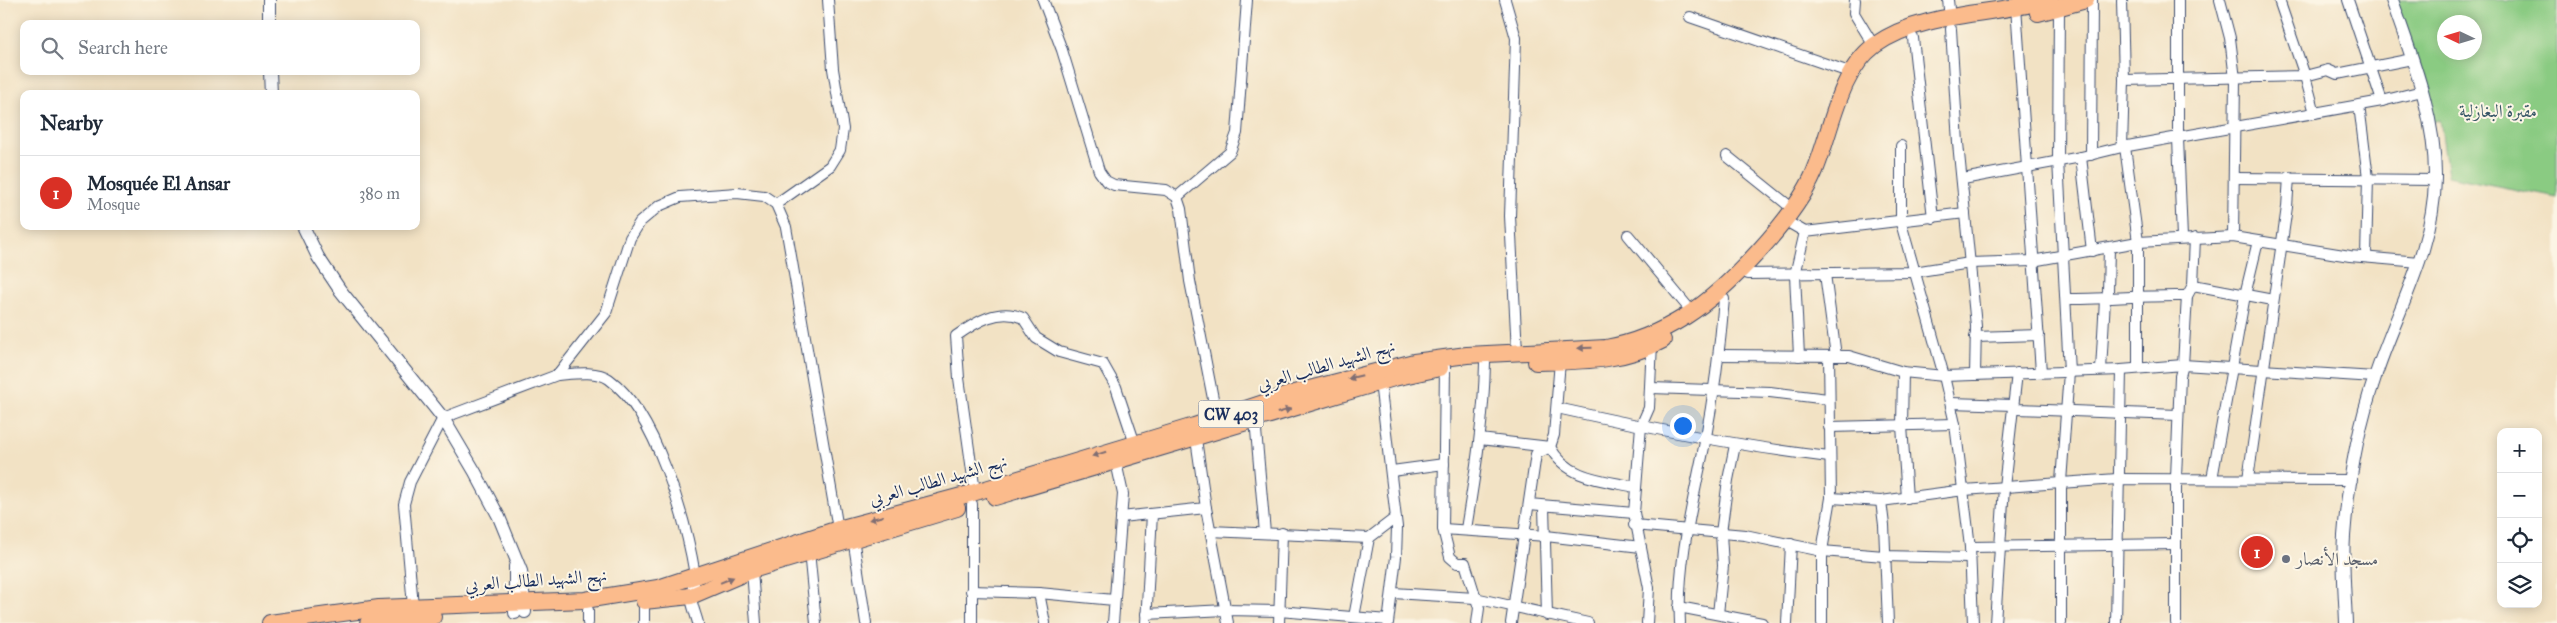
<!DOCTYPE html>
<meta charset="utf-8">
<style>
:root{--surface:#fff;--page:#f6f6f7;--text:#1f2937;--muted:#747a83;--line:#e0e1e3;--accent:#d93025}
body{margin:0;font-family:"IM FELL Great Primer",Amiri,serif;background:var(--page);color:var(--text)}
.controls{position:absolute;right:15px;bottom:15px;display:grid;overflow:hidden;border-radius:10px;box-shadow:0 2px 12px #0003}
.controls button{width:45px;height:45px;display:grid;place-items:center;padding:0;border:0;border-bottom:1px solid var(--line);background:var(--surface);color:var(--text);font:25px sans-serif}
.compass{position:absolute;left:2437px;top:15px;width:45px;height:45px;border-radius:50%;background:var(--surface);box-shadow:0 2px 12px #0003;rotate:274deg}
.you{position:absolute;left:1682px;top:425px;width:18px;height:18px;margin:-12px;border:4px solid #fff;border-radius:50%;background:#1a73e8;box-shadow:0 0 0 8px #1a73e833}
.badge{display:grid;place-items:center;width:32px;height:32px;border-radius:50%;background:var(--accent);color:#fff;font-size:16px;font-weight:700}
.pin{position:absolute;translate:-50% -50%;border:2px solid #fff;box-shadow:0 1px 5px #0006}
.list{margin:0;padding:0;list-style:none}
h2{display:flex;justify-content:space-between;align-items:center;height:65px;margin:0;padding:0 20px;font-size:21px}
h2 small{font-size:16px;font-weight:400;color:var(--muted)}
.list li{display:grid;grid-template-columns:32px 1fr auto;gap:15px;align-items:center;box-sizing:border-box;height:75px;padding:0 20px;border-top:1px solid var(--line)}
.list b{display:block;font-size:19px;white-space:nowrap}
.list p{margin:0;font-size:16px;white-space:nowrap;color:var(--muted)}
.list em{font-size:16px;font-style:normal;color:var(--muted)}
.icon{flex:none;width:28px;height:28px;fill:none;stroke:currentColor;stroke-width:2;stroke-linecap:round;stroke-linejoin:round}
.map{position:relative;flex:none;width:2557px;height:623px;overflow:hidden}
.search{position:absolute;background:var(--surface);box-shadow:0 2px 12px #0003;left:20px;top:20px;width:400px;height:55px;display:flex;align-items:center;gap:12px;box-sizing:border-box;padding:0 18px;border-radius:10px;color:var(--muted);font-size:19px}
.panel{position:absolute;background:var(--surface);box-shadow:0 2px 12px #0003;left:20px;top:90px;width:400px;height:140px;border-radius:10px}
.map>svg:first-child{display:block}
.green{fill:#8acb82;stroke:#527d70;fill-rule:evenodd}
.lines{fill:none;stroke-linecap:round;stroke-linejoin:round}
.minor-casing{stroke:#3b4a6d;stroke-width:12}
.tertiary-casing{stroke:#3b4a6d;stroke-width:14}
.primary-casing{stroke:#3b4a6d;stroke-width:18}
.minor{stroke:#fff;stroke-width:10}
.tertiary{stroke:#fff;stroke-width:12}
.primary{stroke:#fbbb8c;stroke-width:16}
.oneway{fill:#806e73}
.worship-dot{fill:#6b7280;stroke:#fcf5e5;stroke-width:2}
.labels{text-anchor:middle;stroke-width:4;stroke-linejoin:round;paint-order:stroke}
.shield{fill:#fcf5e5;stroke:#5e6a86;stroke-width:1}
.shield-label{font-size:16px;font-weight:bold;fill:#1b2f5e}
.park-label{font-size:18px;fill:#375667;stroke:#fcf5e5}
.street-label{font-size:18px;fill:#1b2f5e;stroke:#fcf5e5}
.worship-label{font-size:18px;fill:#5b616d;stroke:#fcf5e5;text-anchor:start}
</style>
<div class="map">
<svg width="2557" height="623" viewBox="0 0 2557 623">
<rect width="100%" height="100%" fill="#fcf5e5"/>
<filter id="ink" filterUnits="userSpaceOnUse"><feTurbulence type="fractalNoise" baseFrequency=".02" numOctaves="2"/><feDisplacementMap in="SourceGraphic" scale="10" xChannelSelector="R" yChannelSelector="G"/><feConvolveMatrix kernelMatrix="1 2 1 2 8 2 1 2 1" color-interpolation-filters="sRGB"/></filter>
<filter id="wash" filterUnits="userSpaceOnUse"><feTurbulence type="fractalNoise" baseFrequency=".0096" numOctaves="4" result="noise"/><feDisplacementMap in="SourceGraphic" scale="20" xChannelSelector="R" yChannelSelector="G"/><feGaussianBlur stdDeviation="1.12" result="paint"/><feColorMatrix in="noise" values="0 0 0 0 0 0 0 0 0 0 0 0 0 0 0 0 0 1.4 0 .05"/><feComposite in="paint" operator="in"/></filter>
<g filter="url(#wash)">
<rect width="100%" height="100%" fill="#f2e2c4"/>
<path class="green" d="M2395 0H2557V198L2448 176 2440 119 2433 121ZM2444 22H2474V52H2444Z"/>
</g>
<g filter="url(#ink)">
<g class="lines">
<defs>
<g id="minor">
<path d="M1043 0 1062 50 1099 171 1106 181 1114 185 1166 190 1177 197 1181 209 1190 281 1217 419"/>
<path d="M1505 0 1516 38 1510 216 1517 352"/>
<path d="M1855 0 1854 13 1874 46"/>
<path d="M1948 0 1950 18"/>
<path d="M2178 0V138L2182 238"/>
<path d="M2220 0 2230 38 2235 79 2233 237"/>
<path d="M2279 0 2305 76 2315 113"/>
<path d="M2348 0 2382 101"/>
<path d="M2016 6 2041 372"/>
<path d="M2059 8 2058 160 2069 372 2061 482V623"/>
<path d="M1690 17 1852 73"/>
<path d="M1951 29 1958 143 1976 326 1975 375"/>
<path d="M1913 38 1933 218"/>
<path d="M2124 80 2305 76 2328 70 2337 74 2412 59"/>
<path d="M2359 105 2368 178 2366 257"/>
<path d="M1901 146V223L1944 376 1955 424 1970 547 1973 623"/>
<path d="M2122 147 2124 80 2122 0"/>
<path d="M2125 147 2138 242V368"/>
<path d="M2091 155 2092 0"/>
<path d="M1727 156 1793 209"/>
<path d="M2081 157 2092 251"/>
<path d="M2235 178 2435 180"/>
<path d="M1963 179 2081 157 2122 147 2382 101 2422 91"/>
<path d="M1177 197 1230 152 1237 133 1247 0"/>
<path d="M776 204 830 166 840 150 843 129 833 69 828 0"/>
<path d="M1791 224 1805 232 1795 275 1799 356"/>
<path d="M1805 232 1965 213"/>
<path d="M1628 235 1692 312"/>
<path d="M1748 274 1914 272 1970 263 2032 261 2138 242 2233 237 2350 256 2419 262"/>
<path d="M1825 274 1836 356"/>
<path d="M2193 285 2273 300"/>
<path d="M2066 299C2107 299 2147 295 2187 296"/>
<path d="M1975 337 2039 335"/>
<path d="M1719 355 1849 356 1903 372 1944 376 2121 370 2183 365 2375 377"/>
<path d="M1445 367 1443 529 1450 557 1457 563H1465L1479 608 1477 623"/>
<path d="M2101 370 2105 299 2108 292 2109 248"/>
<path d="M1903 372 1902 426 1907 498"/>
<path d="M557 375C572 374 596 370 609 379 656 413 686 520 695 575 696 582 691 590 691 597 692 606 696 615 698 623"/>
<path d="M1380 382 1397 527 1396 557 1388 623"/>
<path d="M1651 388 1770 392 1828 399"/>
<path d="M1951 403 2013 405 2017 409 2178 415"/>
<path d="M1557 408C1647 428 1737 446 1829 457"/>
<path d="M1255 419 1265 533"/>
<path d="M1829 427 1955 424"/>
<path d="M1195 432 1206 508 1228 623"/>
<path d="M1480 439 1550 447C1567 479 1603 480 1636 487"/>
<path d="M1392 471 1444 464"/>
<path d="M2212 479 2245 295 2258 241"/>
<path d="M2248 479 2287 207 2289 177"/>
<path d="M975 492 959 378 956 336C976 322 999 307 1023 318L1036 338 1059 352 1103 364 1116 387 1135 444"/>
<path d="M1831 498 1881 501 1964 490 2117 479 2352 480"/>
<path d="M1881 501 1884 525 1888 623"/>
<path d="M1529 504 1634 513"/>
<path d="M1544 506 1547 615"/>
<path d="M1121 517 1206 508"/>
<path d="M1634 525 1745 535 1822 551 1884 556 1969 558"/>
<path d="M1443 529 1546 536 1641 547"/>
<path d="M1466 529C1475 474 1484 419 1485 363"/>
<path d="M1210 531 1369 538 1394 519"/>
<path d="M853 538 866 623"/>
<path d="M1970 547 2176 544"/>
<path d="M809 551 816 623"/>
<path d="M752 570 756 623"/>
<path d="M971 591 1039 593 1045 623"/>
<path d="M1039 593 1114 600"/>
<path d="M1393 593 1475 598 1588 623"/>
<path d="M413 606 404 504 410 482 443 418 557 375 606 313 630 238 640 222 659 206 680 197 737 193 764 196 776 204 786 227 838 529"/>
<path d="M1679 607 1762 623"/>
<path d="M588 610V623"/>
<path d="M1146 614 1226 610 1279 611 1388 620"/>
<path d="M1718 614 1723 566 1721 533 1728 480 1735 445"/>
<path d="M1354 617 1369 538"/>
<path d="M644 623V601"/>
<path d="M972 623V504"/>
<path d="M1113 623 1123 494 1116 462"/>
<path d="M1146 623 1152 514"/>
<path d="M1279 623 1282 533"/>
<path d="M1511 623 1536 454 1550 447 1554 435 1560 361"/>
<path d="M1647 623 1649 588 1634 513 1641 426 1649 408 1652 343"/>
<path d="M1680 623C1677 562 1693 502 1705 442 1714 395 1720 347 1724 299"/>
<path d="M1787 623 1791 544"/>
<path d="M1822 623V551L1831 498 1829 356"/>
<path d="M1995 623 2004 487 2017 373"/>
<path d="M2116 623 2121 370"/>
<path d="M2176 623V478L2180 376 2183 365 2187 296 2193 285 2195 238"/>
</g>
<g id="tertiary">
<path d="M269 24V0"/>
<path d="M270 71 271 94"/>
<path d="M303 226 318 257 340 290 443 418 475 472 499 517 521 571 525 612"/>
<path d="M515 613V566"/>
<path d="M2346 623C2345 594 2342 565 2344 536 2348 483 2358 427 2375 377 2396 312 2434 249 2435 179 2436 117 2412 58 2392 0"/>
</g>
<g id="primary">
<path d="M2038 13 2086 0"/>
<path d="M1536 362C1581 361 1623 362 1663 340"/>
<path d="M995 497 1394 378 1440 368"/>
<path d="M644 601 691 596 752 570 957 508"/>
<path d="M270 623 379 608 585 600 658 588 838 529 969 494 1194 426 1294 393 1414 362 1467 355 1606 348C1635 343 1662 331 1686 316 1727 290 1795 218 1814 173 1831 134 1838 72 1875 45 1923 11 1995 15 2050 0"/>
<path d="M368 623 433 617"/>
</g>
</defs>
<use href="#minor" class="minor-casing"/>
<use href="#tertiary" class="tertiary-casing"/>
<use href="#primary" class="primary-casing"/>
<use href="#minor" class="minor"/>
<use href="#tertiary" class="tertiary"/>
<use href="#primary" class="primary"/>
</g>
<defs><path id="oneway-solid" d="M-6-.8H1V-3.2L6.5 0L1 3.2V.8H-6Z" transform="scale(1.25)"/></defs>
<g class="oneway">
<use href="#oneway-solid" transform="translate(1585 348) rotate(178)"/>
<use href="#oneway-solid" transform="translate(1355 377) rotate(166)"/>
<use href="#oneway-solid" transform="translate(1284 411) rotate(-16)"/>
<use href="#oneway-solid" transform="translate(1099 454) rotate(163)"/>
<use href="#oneway-solid" transform="translate(876 518) rotate(165)"/>
<use href="#oneway-solid" transform="translate(727 580) rotate(-23)"/>
</g>
</g>
<circle class="worship-dot" cx="2286" cy="559" r="5"/>
<g class="labels">
<rect class="shield" x="1198.5" y="400.5" width="65" height="27" rx="4"/>
<g class="shield-label">
<text x="1231" y="420">CW 403</text>
</g>
<g class="park-label">
<text x="2498" y="117">مقبرة البغازلية</text>
</g>
<g class="street-label">
<text transform="translate(1326 365) rotate(-16)" y="6">نهج الشهيد الطالب العربي</text>
<text transform="translate(938 480) rotate(-16)" y="6">نهج الشهيد الطالب العربي</text>
<text transform="translate(536 580) rotate(-4)" y="6">نهج الشهيد الطالب العربي</text>
</g>
<g class="worship-label">
<text x="2296" y="565">مسجد الأنصار</text>
</g>
</g>
</svg>
<div class="controls">
<button>+</button>
<button>−</button>
<button><svg class="icon" aria-label="locate" viewBox="0 0 24 24"><circle cx="12" cy="12" r="6"/><path d="M12 2v4M12 18v4M2 12h4M18 12h4"/></svg></button>
<button><svg class="icon" aria-label="layers" viewBox="0 0 24 24"><path d="M12 4l9 5-9 5-9-5zM3 14l9 5 9-5"/></svg></button>
</div>
<svg class="compass" viewBox="-18 -18 36 36"><path d="M0-13l5 13h-10z" fill="#e53935"/><path d="M0 13l5-13h-10z" fill="#747a83"/></svg>
<div class="you"></div>
<div class="pin badge" style="left:2257px;top:552px">1</div>
<div class="search"><svg class="icon" aria-label="search" viewBox="0 0 24 24"><circle cx="10" cy="10" r="6"/><path d="M15 15l6 6"/></svg>Search here</div>
<section class="panel">
<h2>Nearby<small></small></h2>
<ul class="list">
<li><span class="badge">1</span><div><b>Mosquée El Ansar</b><p>Mosque</p></div><em>380 m</em></li>
</ul>
</section>
</div>
